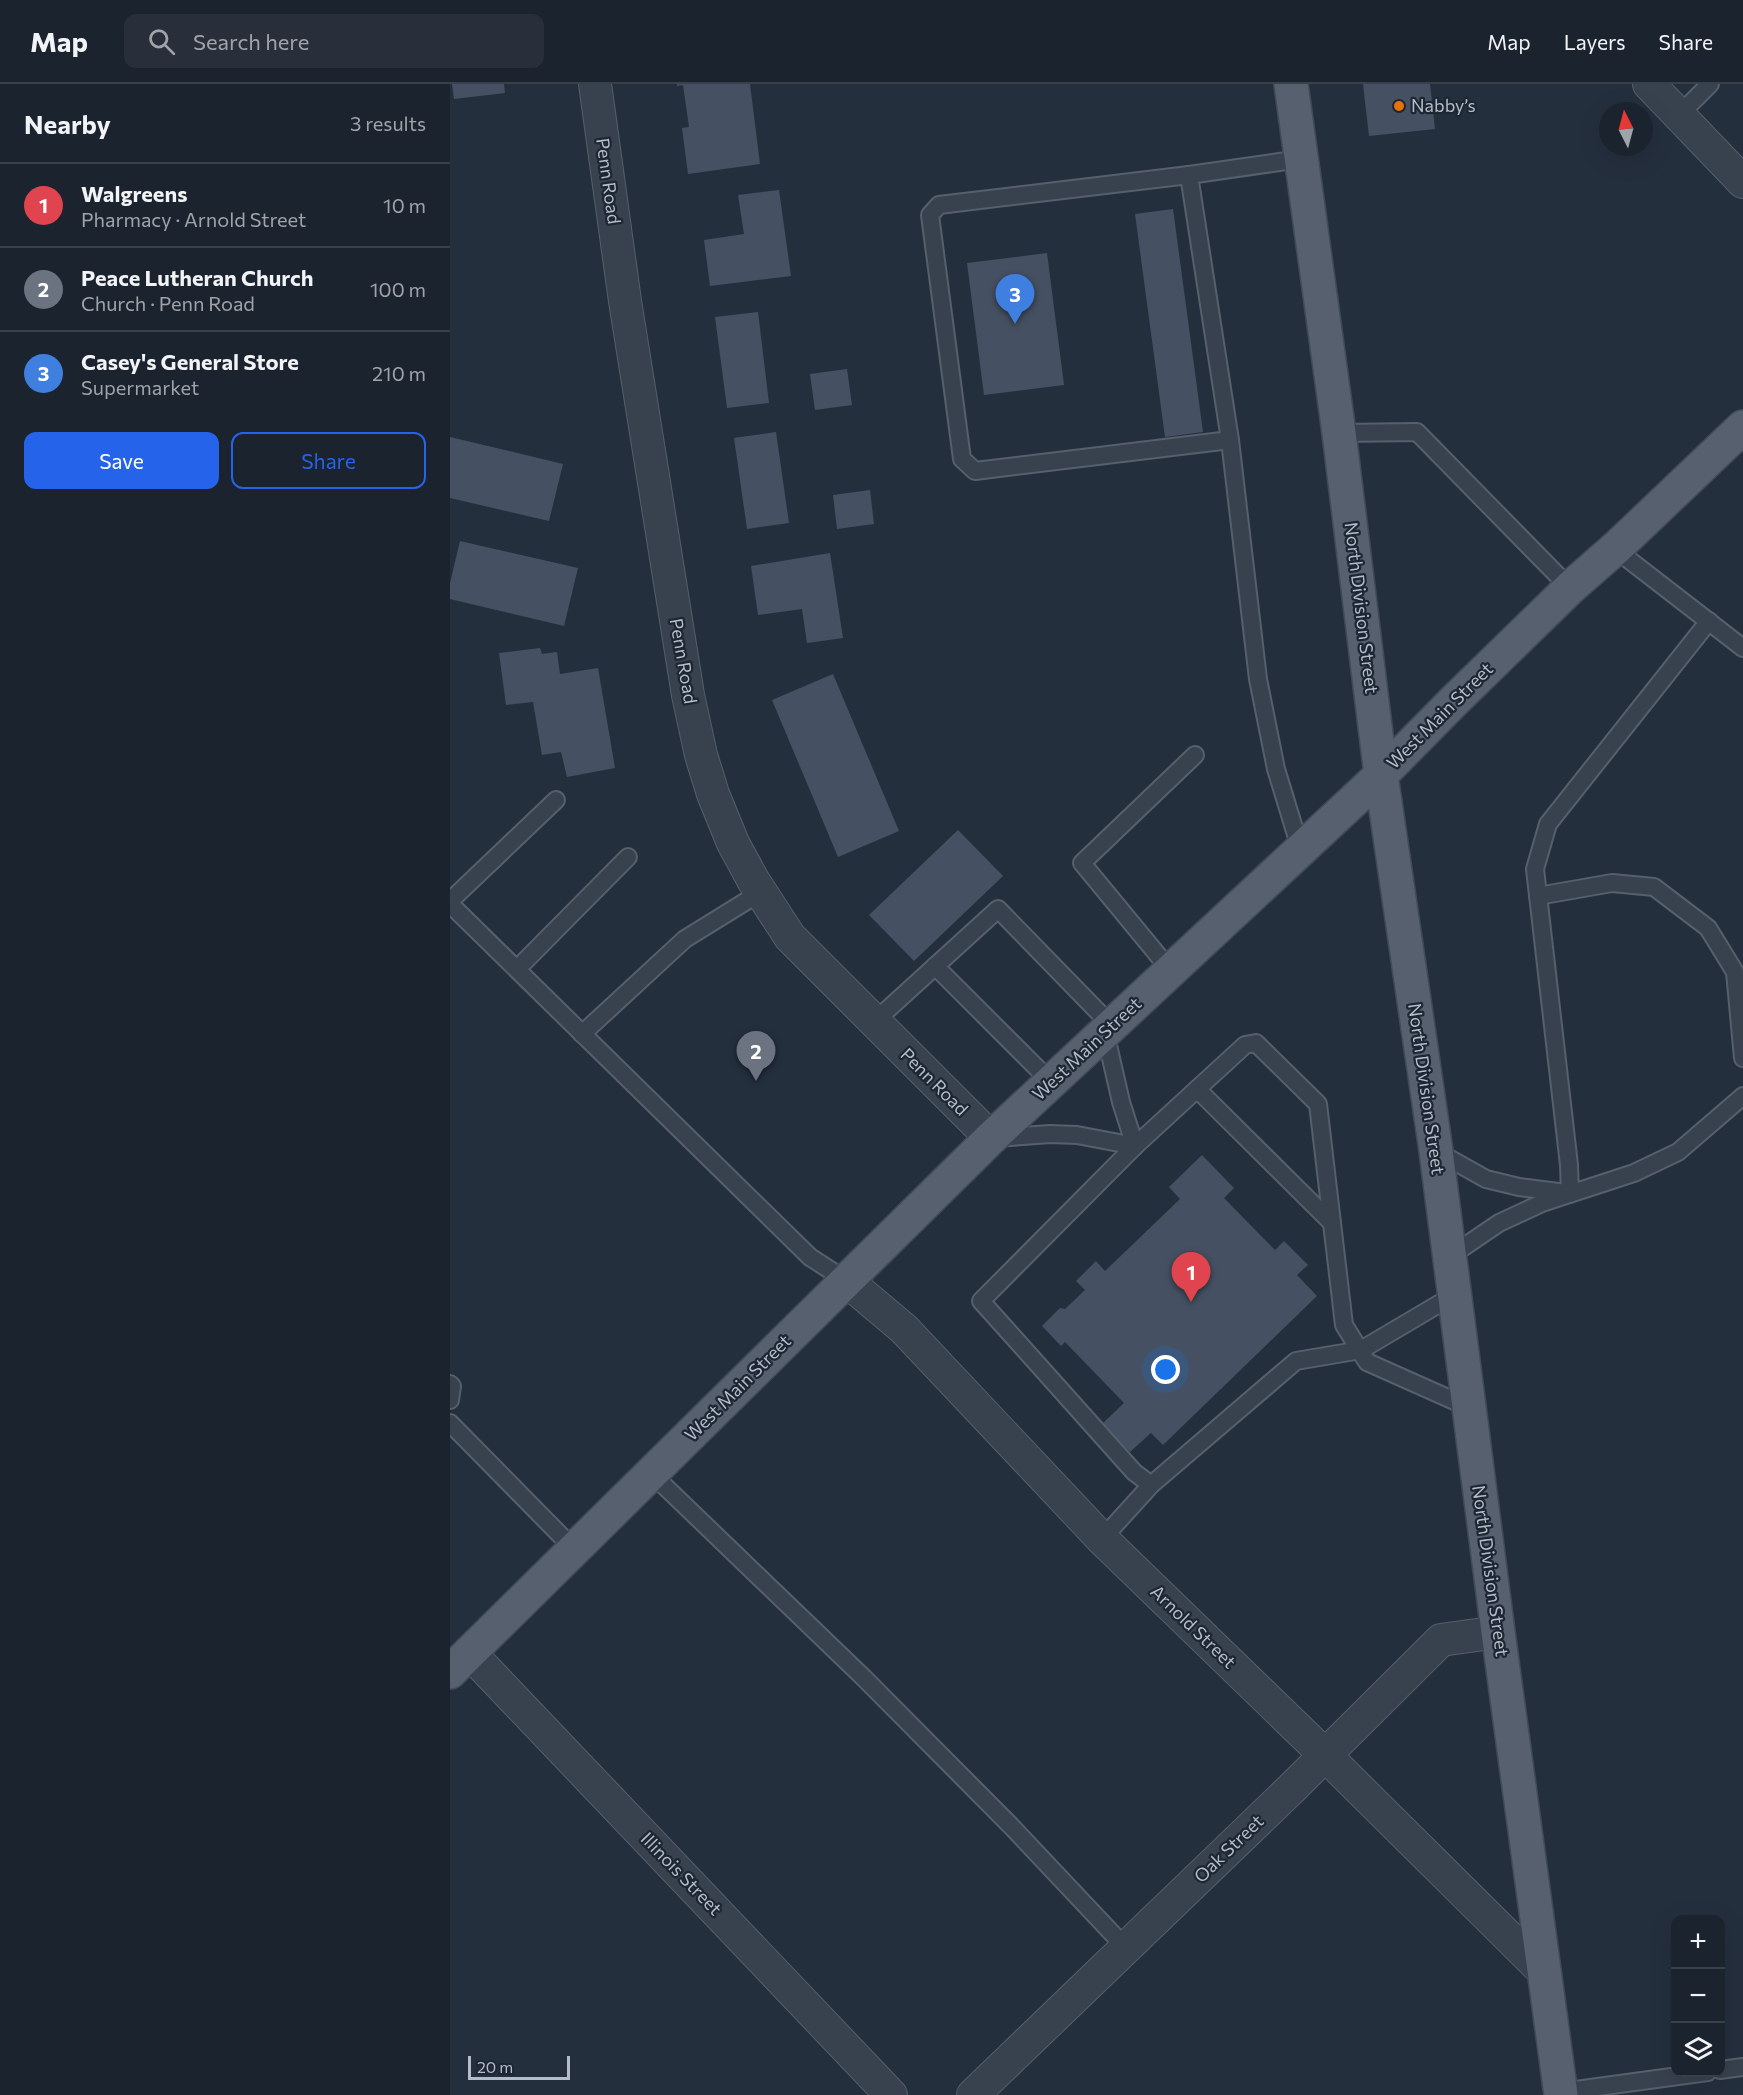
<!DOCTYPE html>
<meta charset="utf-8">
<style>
:root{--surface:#1b232e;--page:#282f3a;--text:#f1f3f6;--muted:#a0a4aa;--line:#39404a;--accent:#2563eb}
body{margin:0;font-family:Commissioner,sans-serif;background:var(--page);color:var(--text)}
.controls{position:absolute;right:18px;bottom:18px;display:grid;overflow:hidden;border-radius:12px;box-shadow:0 6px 24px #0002}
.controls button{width:54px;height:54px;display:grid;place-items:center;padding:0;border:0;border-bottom:2px solid var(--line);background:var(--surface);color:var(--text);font:30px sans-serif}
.compass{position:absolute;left:1149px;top:18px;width:54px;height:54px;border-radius:50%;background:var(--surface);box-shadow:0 6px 24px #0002;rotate:354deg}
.scale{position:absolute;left:18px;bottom:15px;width:102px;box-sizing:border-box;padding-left:6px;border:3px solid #b4bcc9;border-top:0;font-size:16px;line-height:21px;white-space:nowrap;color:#b4bcc9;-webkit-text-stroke:4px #1d2633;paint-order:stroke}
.you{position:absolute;left:716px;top:1286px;width:21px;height:21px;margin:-15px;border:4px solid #fff;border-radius:50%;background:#1a73e8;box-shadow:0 0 0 9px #1a73e833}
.badge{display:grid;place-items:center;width:39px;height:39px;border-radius:50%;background:var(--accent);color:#fff;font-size:20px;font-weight:700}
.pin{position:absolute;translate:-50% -50px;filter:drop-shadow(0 2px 3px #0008)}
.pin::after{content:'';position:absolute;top:32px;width:21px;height:18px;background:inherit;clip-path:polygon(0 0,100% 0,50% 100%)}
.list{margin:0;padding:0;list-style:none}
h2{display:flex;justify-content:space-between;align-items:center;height:78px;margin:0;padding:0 24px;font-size:26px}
h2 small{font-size:20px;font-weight:400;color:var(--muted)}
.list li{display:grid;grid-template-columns:39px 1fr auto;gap:18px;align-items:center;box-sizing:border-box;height:84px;padding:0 24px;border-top:2px solid var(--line)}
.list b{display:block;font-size:22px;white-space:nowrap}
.list p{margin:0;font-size:20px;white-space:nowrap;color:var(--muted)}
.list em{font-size:20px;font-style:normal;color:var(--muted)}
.actions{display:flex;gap:12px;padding:18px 24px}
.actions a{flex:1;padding:14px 0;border:2px solid var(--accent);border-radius:12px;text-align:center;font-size:21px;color:var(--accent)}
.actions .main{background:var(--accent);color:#fff}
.icon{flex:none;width:33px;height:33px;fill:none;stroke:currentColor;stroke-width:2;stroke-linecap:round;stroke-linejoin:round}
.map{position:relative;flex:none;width:1293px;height:2011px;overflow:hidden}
header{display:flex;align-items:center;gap:36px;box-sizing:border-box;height:84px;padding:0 30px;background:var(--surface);border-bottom:2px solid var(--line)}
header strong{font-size:28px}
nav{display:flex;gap:33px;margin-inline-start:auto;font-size:21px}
.search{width:420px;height:54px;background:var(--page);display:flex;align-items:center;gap:15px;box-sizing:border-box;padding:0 21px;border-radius:12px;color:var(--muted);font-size:22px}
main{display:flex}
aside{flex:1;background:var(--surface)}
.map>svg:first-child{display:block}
.building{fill:#455162}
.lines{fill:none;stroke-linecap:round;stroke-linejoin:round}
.service-casing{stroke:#565f6c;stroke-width:20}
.minor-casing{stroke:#565f6c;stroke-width:34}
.primary-casing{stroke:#414a57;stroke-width:36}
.service{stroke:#38414e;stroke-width:16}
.minor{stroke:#38414e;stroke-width:32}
.primary{stroke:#56606e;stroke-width:33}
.food-dot{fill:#e8710a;stroke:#1d2633;stroke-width:2}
.labels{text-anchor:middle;stroke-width:4.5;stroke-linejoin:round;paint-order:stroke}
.poi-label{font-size:18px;fill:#b4bcc9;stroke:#1d2633;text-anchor:start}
.street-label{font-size:18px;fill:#b4bcc9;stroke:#1d2633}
</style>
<header>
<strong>Map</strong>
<div class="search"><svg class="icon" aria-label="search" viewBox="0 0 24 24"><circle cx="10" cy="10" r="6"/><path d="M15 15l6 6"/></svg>Search here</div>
<nav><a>Map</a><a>Layers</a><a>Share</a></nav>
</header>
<main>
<aside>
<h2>Nearby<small>3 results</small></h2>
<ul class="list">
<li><span class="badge" style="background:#e0444e">1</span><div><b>Walgreens</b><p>Pharmacy · Arnold Street</p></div><em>10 m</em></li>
<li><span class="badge" style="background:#6b7280">2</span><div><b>Peace Lutheran Church</b><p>Church · Penn Road</p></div><em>100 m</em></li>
<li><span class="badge" style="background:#3f7fe0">3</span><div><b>Casey's General Store</b><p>Supermarket</p></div><em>210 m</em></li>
</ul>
<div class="actions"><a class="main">Save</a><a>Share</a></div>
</aside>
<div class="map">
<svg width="1293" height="2011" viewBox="0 0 1293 2011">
<rect width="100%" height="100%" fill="#242f3e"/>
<g class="building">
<path d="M2 0H54L55 9 4 15Z"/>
<path d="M227 0H300L310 80 238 90 232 44 239 43 233 1 227 2Z"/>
<path d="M913 0H980L985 45 919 52Z"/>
<path d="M329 106 341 192 260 202 254 156 294 150 288 111Z"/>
<path d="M723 125 753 348 715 353 685 130Z"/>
<path d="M597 169 614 301 534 311 517 179Z"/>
<path d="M308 228 319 319 277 324 265 233Z"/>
<path d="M397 285 402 321 365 326 360 290Z"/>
<path d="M326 348 339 439 297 445 284 354Z"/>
<path d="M0 353 113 380 99 437 0 414Z"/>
<path d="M420 406 424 440 387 445 383 411Z"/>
<path d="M10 457 128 484 114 542 0 515V499Z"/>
<path d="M380 469 393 554 357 559 352 525 308 531 301 482Z"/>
<path d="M90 564 92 570 107 568 110 590 148 584 165 684 117 693 111 668 92 671 83 618 56 621 49 569Z"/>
<path d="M383 590 449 747 388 773 322 616Z"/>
<path d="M508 746 553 792 464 877 419 831Z"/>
<path d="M752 1071 784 1104 774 1114 825 1166 834 1157 858 1181 847 1191 867 1212 713 1361 701 1349 680 1368 652 1340 674 1319 615 1258 611 1262 592 1242 610 1224 615 1225 635 1206 626 1197 646 1177 655 1187 730 1115 719 1103Z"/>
</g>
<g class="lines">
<defs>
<g id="service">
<path d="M1229 31 1260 0"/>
<path d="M850 75 739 91 780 356 808 595 826 685 851 767"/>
<path d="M739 91 489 121 480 131 512 375 525 387 780 356"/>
<path d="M889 349 967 348 1120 504"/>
<path d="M1165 465 1293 564"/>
<path d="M1088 812 1162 799 1204 803 1258 844 1285 888 1293 974"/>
<path d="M0 817 106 716"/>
<path d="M0 820 360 1173 397 1197"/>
<path d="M485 882 601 998"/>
<path d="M67 885 178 773"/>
<path d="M721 887 632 779 745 671"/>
<path d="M424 938 548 825 662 942"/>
<path d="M655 948 671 1018 685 1062"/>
<path d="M132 950 235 855 311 808"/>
<path d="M747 1005 882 1139"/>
<path d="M546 1054 600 1050 627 1051 685 1062"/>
<path d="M986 1067 1036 1095 1069 1103 1116 1109"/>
<path d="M1120 1110 1119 1081 1085 785 1098 740 1259 537"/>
<path d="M999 1173 1049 1139 1092 1119 1184 1089 1228 1068 1293 1012"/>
<path d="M0 1300 2 1302 0 1316"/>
<path d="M0 1339 125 1466"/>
<path d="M202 1390 414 1594 562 1743 676 1864"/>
<path d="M701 1401 846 1277 911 1266 1004 1211"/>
<path d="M652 1455 701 1401 684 1388 531 1217 685 1062 795 961 806 959 868 1020 894 1241 917 1278 1018 1323"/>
<path d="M1270 1986 1293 1983"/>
<path d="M1111 2008 1258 1988"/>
</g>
<g id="minor">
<path d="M145 0 175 217 238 611 251 671 263 710 283 759 303 796 340 853 541 1054"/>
<path d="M1199 0 1293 98"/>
<path d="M397 1197 454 1245 652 1455 875 1671 1093 1887"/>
<path d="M20 1569 441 2011"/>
<path d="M523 2011 841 1705 991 1556 1048 1548"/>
</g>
<g id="primary">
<path d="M841 0 889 349 931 691 986 1067 1048 1548 1111 2011"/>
<path d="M0 1588 541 1054 931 691 1004 617 1120 504 1168 462 1293 343"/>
</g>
</defs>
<use href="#service" class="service-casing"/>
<use href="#minor" class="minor-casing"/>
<use href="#primary" class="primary-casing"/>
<use href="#service" class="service"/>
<use href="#minor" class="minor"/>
<use href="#primary" class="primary"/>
</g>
<circle class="food-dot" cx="949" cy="22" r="6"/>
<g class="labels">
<g class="poi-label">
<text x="961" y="28">Nabby’s</text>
</g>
<g class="street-label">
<text transform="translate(158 97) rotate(82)" y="6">Penn Road</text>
<text transform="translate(911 524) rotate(83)" y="6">North Division Street</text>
<text transform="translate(233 577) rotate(80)" y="6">Penn Road</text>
<text transform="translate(990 632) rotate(-45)" y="6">West Main Street</text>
<text transform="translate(637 965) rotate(-43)" y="6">West Main Street</text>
<text transform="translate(484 998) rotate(45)" y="6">Penn Road</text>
<text transform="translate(976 1005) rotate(82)" y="6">North Division Street</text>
<text transform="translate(288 1304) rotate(-45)" y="6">West Main Street</text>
<text transform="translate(1040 1487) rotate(82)" y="6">North Division Street</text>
<text transform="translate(743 1543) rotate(44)" y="6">Arnold Street</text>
<text transform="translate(779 1765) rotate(-44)" y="6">Oak Street</text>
<text transform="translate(231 1790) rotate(46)" y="6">Illinois Street</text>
</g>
</g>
</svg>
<div class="controls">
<button>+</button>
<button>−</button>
<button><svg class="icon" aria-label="layers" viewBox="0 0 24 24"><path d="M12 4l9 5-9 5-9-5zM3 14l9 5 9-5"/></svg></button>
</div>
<svg class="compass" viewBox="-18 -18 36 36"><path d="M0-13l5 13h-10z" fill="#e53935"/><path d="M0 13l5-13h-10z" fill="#a0a4aa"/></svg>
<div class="scale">20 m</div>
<div class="you"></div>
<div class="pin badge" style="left:741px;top:1218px;background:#e0444e">1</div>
<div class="pin badge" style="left:306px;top:997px;background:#6b7280">2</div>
<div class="pin badge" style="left:565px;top:240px;background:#3f7fe0">3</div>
</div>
</main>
